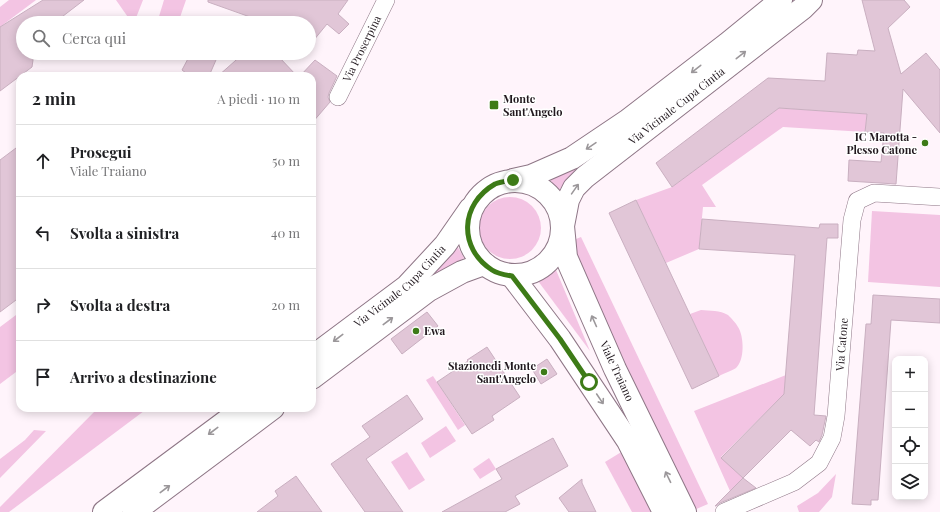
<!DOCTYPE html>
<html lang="it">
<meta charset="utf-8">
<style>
:root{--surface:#fff;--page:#f6f6f6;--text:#202124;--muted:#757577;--line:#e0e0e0}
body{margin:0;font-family:"Playfair Display",serif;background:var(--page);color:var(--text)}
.controls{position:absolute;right:12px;bottom:12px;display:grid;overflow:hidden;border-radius:8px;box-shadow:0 2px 10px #0003}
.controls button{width:36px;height:36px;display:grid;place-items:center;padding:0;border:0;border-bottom:1px solid var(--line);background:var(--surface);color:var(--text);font:20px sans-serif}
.stop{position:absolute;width:12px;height:12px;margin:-9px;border:3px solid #3d7b17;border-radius:50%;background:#fff}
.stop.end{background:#3d7b17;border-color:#fff;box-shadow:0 1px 4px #0008}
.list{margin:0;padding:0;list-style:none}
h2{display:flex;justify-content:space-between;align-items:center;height:52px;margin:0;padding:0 16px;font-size:17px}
h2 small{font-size:13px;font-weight:400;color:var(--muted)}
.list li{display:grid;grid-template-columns:26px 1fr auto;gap:12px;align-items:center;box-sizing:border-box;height:72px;padding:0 16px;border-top:1px solid var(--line)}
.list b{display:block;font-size:15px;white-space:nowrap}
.list p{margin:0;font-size:13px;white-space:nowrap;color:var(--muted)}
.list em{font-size:13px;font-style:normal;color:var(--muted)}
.icon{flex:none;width:22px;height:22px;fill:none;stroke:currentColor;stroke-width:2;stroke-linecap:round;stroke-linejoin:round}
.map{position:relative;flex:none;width:940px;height:512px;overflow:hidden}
.search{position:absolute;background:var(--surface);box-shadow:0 2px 10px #0003;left:16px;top:16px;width:300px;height:44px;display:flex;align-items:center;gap:10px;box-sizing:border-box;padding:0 14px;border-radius:22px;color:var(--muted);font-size:15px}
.panel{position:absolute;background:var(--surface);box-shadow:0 2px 10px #0003;left:16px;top:72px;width:300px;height:340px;border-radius:12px}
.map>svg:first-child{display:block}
.green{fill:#f3c4e3}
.building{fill:#e1c6d7;stroke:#c9afc0}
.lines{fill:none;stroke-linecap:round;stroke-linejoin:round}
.street-casing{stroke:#8e7686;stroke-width:18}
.secondary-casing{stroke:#8e7686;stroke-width:24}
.street{stroke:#fff;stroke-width:17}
.secondary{stroke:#fff;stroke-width:22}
.oneway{stroke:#9b979a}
.route{stroke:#3d7b17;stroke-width:5}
.poi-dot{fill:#3d7b17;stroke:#fff;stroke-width:1.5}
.labels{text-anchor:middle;stroke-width:3;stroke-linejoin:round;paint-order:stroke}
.street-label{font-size:11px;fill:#21181e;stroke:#fff}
.poi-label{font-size:11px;font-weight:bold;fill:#21181e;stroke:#fff;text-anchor:start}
</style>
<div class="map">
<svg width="940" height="512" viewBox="0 0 940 512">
<rect width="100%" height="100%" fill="#fff4fb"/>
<g class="green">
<path d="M9 0H36L0 27V7Z"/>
<path d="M116 0H143L134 23H132Z"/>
<path d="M164 0H186L178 23H157Z"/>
<path d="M779 108 867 114 865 132 783 127 702 185 716 207H703L699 249 666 263 636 200 672 187Z"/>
<path d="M583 163 557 192 549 177Z"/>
<circle cx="510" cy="228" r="31"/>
<path d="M872 211 940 215V287L868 282Z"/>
<path d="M581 237 708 504 694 510 595 305 571 241Z"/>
<path d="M455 242 464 258 410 293Z"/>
<path d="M556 270 590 351 538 281Z"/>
<path d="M20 307V369L0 384V327L16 315Z"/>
<path d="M701 310C710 311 720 310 728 315 731 318 736 323 738 327 744 336 745 360 736 368 732 371 724 373 719 376L690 314Z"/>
<path d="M786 375 784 394 721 457 743 478 730 491 694 411Z"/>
<path d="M433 376 465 425 458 430 426 380Z"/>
<path d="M98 408H148L9 512H0V507Z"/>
<path d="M446 426 456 441 430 458 421 443Z"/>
<path d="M34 430 46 431 0 478V459L25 440Z"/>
<path d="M623 451 655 512H632L605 462Z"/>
<path d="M407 452 425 480 409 490 391 462Z"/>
<path d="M489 458 496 469 480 479 473 469Z"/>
<path d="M836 474 832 497 819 512H799L797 506 818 493Z"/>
</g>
<g class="building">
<path d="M43 0H84L54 23H23V53H34L32 67 0 91V27Z"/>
<path d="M208 0H348L338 14 349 24 339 34 327 24 309 46V23H267L208 2Z"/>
<path d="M862 0H904L910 7 888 28 901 74 926 53 940 70V133L903 89 896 184 848 181 849 160 881 162 884 133 865 132 867 114 779 108 672 187 656 163 768 78 825 81 827 53 857 55 858 50 875 51Z"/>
<path d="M191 53H219L209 76H190L182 70Z"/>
<path d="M244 53H271L276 58 279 57 297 76H218Z"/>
<path d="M315 60 337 76 329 93 328 97 330 102 312 123V76H300Z"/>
<path d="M20 145V297L0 312V160Z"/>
<path d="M636 200 719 376 692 389 609 213Z"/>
<path d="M702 219 819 228 820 224H838V238H827L814 415 826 416 822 435 819 442 816 440 810 446 791 430 743 478 721 458 784 394 795 255 699 249Z"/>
<path d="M873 295 940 299V323L891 320 878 500H871V505L852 504 866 324H871Z"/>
<path d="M427 312 438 326 402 354 391 339Z"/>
<path d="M487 347 520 397 492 416 494 420 472 434 437 382 468 361 467 360Z"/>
<path d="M547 359 557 374 541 384 532 369Z"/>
<path d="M407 395 423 419 366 459 403 512H365L331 464 370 437 362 426Z"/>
<path d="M553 438 568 466 515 496 520 504 505 512H442L502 479 496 469Z"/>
<path d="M296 476 322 512H257L278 496 275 491Z"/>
<path d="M743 478 756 488 720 503 716 506H715Z"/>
<path d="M582 479V483L596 512H569L559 498Z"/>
</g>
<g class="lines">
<defs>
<g id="street">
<path id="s1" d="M338 97 386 0"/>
<path id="s2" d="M724 512 794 482 819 463 832 438 836 416 852 220 857 201 874 193 940 197"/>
</g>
<g id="secondary">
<path d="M513 180 531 176 572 158 627 121 727 44 781 0"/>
<circle cx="515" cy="228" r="47"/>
<path d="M512 276 560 339 628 441 664 512"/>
<path id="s3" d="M312 357 407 286 445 245 470 209"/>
<path d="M312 378 429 290 462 272 484 264"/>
<path d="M104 512 244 408"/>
<path d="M134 512 273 408"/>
<path id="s4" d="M685 512 615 369 566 257 563 226 568 200 574 188 585 177 803 8 811 0"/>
</g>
</defs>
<use href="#street" class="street-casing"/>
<use href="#secondary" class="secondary-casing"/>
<use href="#street" class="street"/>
<use href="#secondary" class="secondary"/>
</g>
<defs><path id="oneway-shaft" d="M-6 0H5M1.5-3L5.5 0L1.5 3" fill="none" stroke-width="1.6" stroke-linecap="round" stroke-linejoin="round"/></defs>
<g class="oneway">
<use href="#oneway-shaft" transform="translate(741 55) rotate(-38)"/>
<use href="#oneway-shaft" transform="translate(696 69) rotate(142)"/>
<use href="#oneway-shaft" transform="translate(591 146) rotate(146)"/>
<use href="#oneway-shaft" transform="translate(575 189) rotate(-55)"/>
<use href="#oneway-shaft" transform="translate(388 321) rotate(-37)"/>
<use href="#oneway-shaft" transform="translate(594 321) rotate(-114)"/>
<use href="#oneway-shaft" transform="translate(338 338) rotate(143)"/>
<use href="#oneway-shaft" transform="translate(600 399) rotate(56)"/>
<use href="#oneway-shaft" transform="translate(213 431) rotate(143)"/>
<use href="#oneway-shaft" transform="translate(668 477) rotate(-116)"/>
<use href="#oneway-shaft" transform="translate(165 489) rotate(-37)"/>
</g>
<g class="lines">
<path class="route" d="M513 180C507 181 500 182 495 184 460 204 458 248 492 270 498 274 505 275 512 276L560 339 589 382"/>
</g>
<g class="poi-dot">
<rect x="489" y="100" width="10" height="10" rx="2"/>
<circle cx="925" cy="143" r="4"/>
<circle cx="416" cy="331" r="4"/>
<circle cx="544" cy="372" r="4"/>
</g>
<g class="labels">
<g class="street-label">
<text dy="4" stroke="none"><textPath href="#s1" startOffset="54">Via Proserpina</textPath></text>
<text dy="4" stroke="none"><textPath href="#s4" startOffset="484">Via Vicinale Cupa Cintia</textPath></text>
<text dy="4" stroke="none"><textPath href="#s3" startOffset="113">Via Vicinale Cupa Cintia</textPath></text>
<text dy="4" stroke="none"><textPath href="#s2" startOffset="230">Via Catone</textPath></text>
<text transform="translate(617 371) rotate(65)" y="4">Viale Traiano</text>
</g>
<g class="poi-label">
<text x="503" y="103">Monte<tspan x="503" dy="13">Sant'Angelo</tspan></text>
<text x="917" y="141" text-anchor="end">IC Marotta -<tspan x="917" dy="13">Plesso Catone</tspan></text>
<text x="424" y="335">Ewa</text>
<text x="536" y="370" text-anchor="end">Stazionedi Monte<tspan x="536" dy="13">Sant'Angelo</tspan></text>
</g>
</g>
</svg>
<div class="controls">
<button>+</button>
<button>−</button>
<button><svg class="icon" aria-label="locate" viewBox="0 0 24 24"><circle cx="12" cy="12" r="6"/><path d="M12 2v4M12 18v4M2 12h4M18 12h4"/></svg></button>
<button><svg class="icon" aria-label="layers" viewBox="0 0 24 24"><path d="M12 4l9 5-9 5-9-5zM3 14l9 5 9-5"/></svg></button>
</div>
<div class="stop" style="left:589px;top:382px"></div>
<div class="stop end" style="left:513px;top:180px"></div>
<div class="search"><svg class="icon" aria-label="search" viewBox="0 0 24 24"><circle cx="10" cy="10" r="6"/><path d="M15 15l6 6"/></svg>Cerca qui</div>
<section class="panel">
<h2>2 min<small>A piedi · 110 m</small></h2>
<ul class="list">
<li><svg class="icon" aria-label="ahead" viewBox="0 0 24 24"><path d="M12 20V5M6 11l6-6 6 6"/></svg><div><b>Prosegui</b><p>Viale Traiano</p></div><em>50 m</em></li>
<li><svg class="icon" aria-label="left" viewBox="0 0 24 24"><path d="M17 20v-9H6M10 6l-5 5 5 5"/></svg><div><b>Svolta a sinistra</b></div><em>40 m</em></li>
<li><svg class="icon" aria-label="right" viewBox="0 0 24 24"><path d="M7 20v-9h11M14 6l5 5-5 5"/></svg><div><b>Svolta a destra</b></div><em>20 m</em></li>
<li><svg class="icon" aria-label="arrive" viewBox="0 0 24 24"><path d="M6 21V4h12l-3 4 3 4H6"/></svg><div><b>Arrivo a destinazione</b></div></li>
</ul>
</section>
</div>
